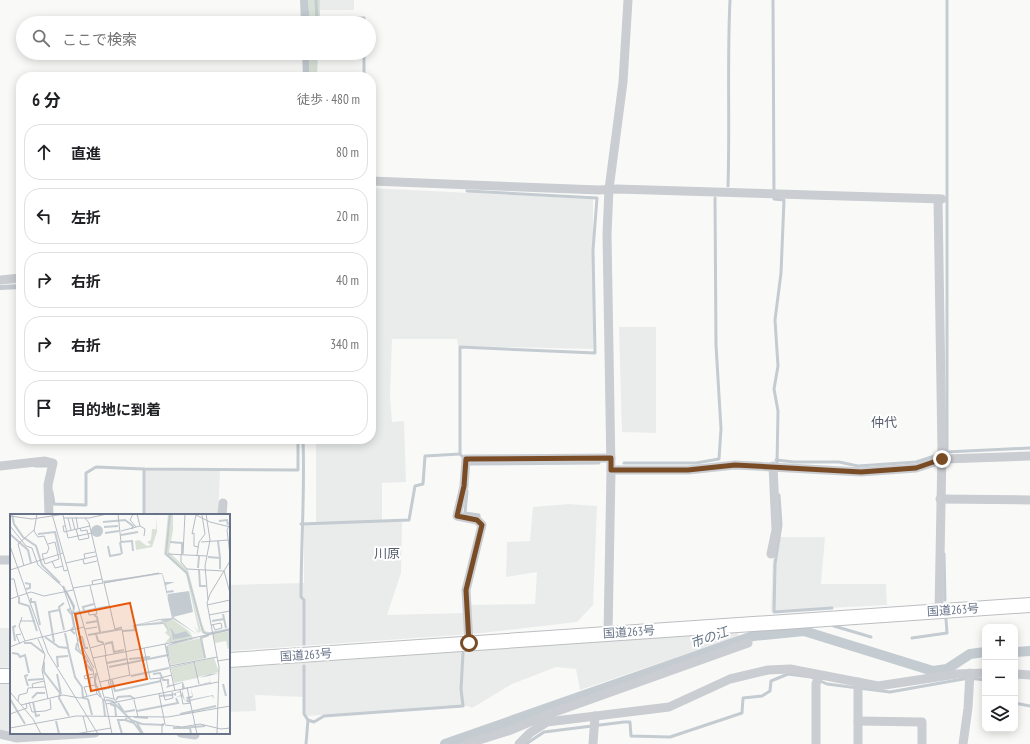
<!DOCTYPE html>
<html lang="ja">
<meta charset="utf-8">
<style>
:root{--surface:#fff;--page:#f6f6f6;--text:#202124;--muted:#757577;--line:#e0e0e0}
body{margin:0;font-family:"PT Sans Narrow","Noto Sans JP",sans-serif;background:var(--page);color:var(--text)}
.controls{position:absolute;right:12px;bottom:12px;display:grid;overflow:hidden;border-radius:8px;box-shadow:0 2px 10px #0003}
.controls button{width:36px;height:36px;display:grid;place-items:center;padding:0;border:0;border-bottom:1px solid var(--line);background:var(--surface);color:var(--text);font:20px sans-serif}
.stop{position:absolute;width:12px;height:12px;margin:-9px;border:3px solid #7a4c26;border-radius:50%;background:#fff}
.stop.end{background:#7a4c26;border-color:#fff;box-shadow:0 1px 4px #0008}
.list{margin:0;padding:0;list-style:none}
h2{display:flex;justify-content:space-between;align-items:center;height:52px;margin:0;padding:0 16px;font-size:17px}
h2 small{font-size:13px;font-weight:400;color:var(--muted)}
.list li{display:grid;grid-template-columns:26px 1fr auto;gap:12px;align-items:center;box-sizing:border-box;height:56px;margin:0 8px 8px;padding:0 8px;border:1px solid var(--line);border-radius:16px}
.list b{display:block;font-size:15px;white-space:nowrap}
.list em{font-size:13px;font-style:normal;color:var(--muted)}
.icon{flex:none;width:22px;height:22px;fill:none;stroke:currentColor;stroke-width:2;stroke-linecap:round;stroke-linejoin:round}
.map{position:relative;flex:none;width:1030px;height:744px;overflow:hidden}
.search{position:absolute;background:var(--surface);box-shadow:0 2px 10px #0003;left:16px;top:16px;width:360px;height:44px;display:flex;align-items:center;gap:10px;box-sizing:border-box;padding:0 14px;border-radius:22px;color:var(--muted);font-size:15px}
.panel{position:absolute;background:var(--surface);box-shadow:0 2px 10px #0003;left:16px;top:72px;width:360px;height:372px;border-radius:16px}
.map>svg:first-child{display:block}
.built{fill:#eaebeb}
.green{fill:#dae2d8}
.water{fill:#c4cbd1}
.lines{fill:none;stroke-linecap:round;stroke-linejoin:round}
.stream{stroke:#c4cbd1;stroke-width:3}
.canal{stroke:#c4cbd1;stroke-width:10}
.highway-casing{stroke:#bcbec2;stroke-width:16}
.minor{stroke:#cacdd1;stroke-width:9}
.highway{stroke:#fff;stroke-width:14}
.route{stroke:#7a4c26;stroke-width:5}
.labels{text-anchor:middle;stroke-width:4;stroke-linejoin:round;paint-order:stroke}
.street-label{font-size:12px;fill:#687389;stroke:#fff}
.neighbourhood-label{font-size:13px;fill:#565e6e;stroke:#fff}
.water-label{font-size:13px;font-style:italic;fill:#647484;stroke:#fff}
.inset-river{fill:none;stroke:#c4cbd1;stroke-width:2}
.inset-road{fill:none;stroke:#b6bcc5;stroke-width:1}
.view{fill:#e8590c;fill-opacity:0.15;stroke:#e8590c;stroke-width:2}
.inset-edge{fill:none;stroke:#687389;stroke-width:2}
</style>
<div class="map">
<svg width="1030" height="744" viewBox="0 0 1030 744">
<rect width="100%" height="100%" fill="#f9faf8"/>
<g class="built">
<rect x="320" y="0" width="34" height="10"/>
<path d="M371 188 593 199V349L458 346 457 339H392L390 395 392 422 404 421 406 482 382 483V522H402L401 573 387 615 464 613 466 605 535 604 537 572 506 577 507 542 530 541 533 507 569 504 597 506 593 605 577 622 473 634 229 651V585L304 583V524L316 523V439H371Z"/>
<path d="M619 327H656V433L622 432Z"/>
<path d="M145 470 220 471 218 515H145Z"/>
<path d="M777 537H825L821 584H886L887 605 771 611 773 553Z"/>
<path d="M0 628H11V667L0 668Z"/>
<path d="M737 632 739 636 580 690 576 669 556 667 512 684 472 708 468 706 305 716 304 697 255 695 256 711 229 712V668Z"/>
<path d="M11 683V733H98L16 737 0 732V684Z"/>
</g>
<g class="green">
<path d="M308 0H320V23H310Z"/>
<path d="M309 53H318L317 77H309Z"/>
</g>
<g class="water">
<path d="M300 0H308L310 23H301Z"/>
<path d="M302 53H309V77H303Z"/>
<path d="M21 284V289L0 290V285Z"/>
</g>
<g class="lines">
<g class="stream">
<path d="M316 0 317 19 364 18V23"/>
<path d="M773 0 774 199 784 200 781 273 775 320 778 366 774 389 778 411 777 465"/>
<path d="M364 77V53"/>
<path d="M728 186C730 124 727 62 730 0"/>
<path d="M303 439C305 492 301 544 301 597L304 600V644"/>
<path d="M946 452 1030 448"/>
<path d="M947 458V0"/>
<path d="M465 459 460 454V347L595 353 593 250 597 198 467 191"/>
<path d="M776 460 794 462H839L858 466 916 462 941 454"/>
<path d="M624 463H696L719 459 721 429 716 345 715 198"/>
<path d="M469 464 599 463"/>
<path d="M35 466H50"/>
<path d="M467 491 465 513 479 515V519"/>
<path d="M52 492 54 504 86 505V473L96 467 144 469 298 470V439"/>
<path d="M779 495 781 525 775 564 774 612 832 608"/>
<path d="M144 515V469"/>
<path d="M301 524 409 520 415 486 423 484 425 456 460 454"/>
<path d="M944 554 945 600"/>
<path d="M834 626 871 637"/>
<path d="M912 638 947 633 946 619"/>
<path d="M304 666V714L308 720"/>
<path d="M1015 703 1030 706"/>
<path d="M306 744 308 720 314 722 324 716 463 706 461 689 463 653"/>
<path d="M526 744 544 732 624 722H630L631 736 670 737 742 713 743 698 762 696 770 691 771 681 788 674 811 677 827 684 890 692 969 678 985 680"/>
</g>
<g class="canal">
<path d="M1015 652 1030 651"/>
<path d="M445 744 753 636 804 631 933 671 947 669 970 654 985 652"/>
</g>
<defs>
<g id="highway">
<path d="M229 660 1030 605"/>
<path d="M0 676H11"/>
</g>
</defs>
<use href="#highway" class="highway-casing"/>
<g class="minor">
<path d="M371 181 599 190 617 189 942 199"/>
<path d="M938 199 942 451 939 611"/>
<path d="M0 280 21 278"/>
<path d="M0 466 45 461 53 463 48 485 49 515"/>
<path d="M611 470H688L735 465 861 472 916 468 944 459 1030 456"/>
<path d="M940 499 1030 500"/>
<path d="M222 515 223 503"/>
<path d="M771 554 776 530 773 466"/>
<path d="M0 560H11"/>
<path d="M608 634 611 470 607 234 609 189 623 82 628 0"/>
<path d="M469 643 466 590 482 525 477 520 457 516 464 486 466 459 611 458"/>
<path d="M1015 674 1030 675"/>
<path d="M858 721 922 722V744"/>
<path d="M181 733 195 735"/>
<path d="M0 734 16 738 95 733"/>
<path d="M466 744 508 731 552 713 748 643"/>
<path d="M519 744 530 733 547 722 669 707 730 679 768 670 790 669 878 686 957 674 985 673"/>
<path d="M593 744 595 716"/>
<path d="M816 744V684L819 675"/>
<path d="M858 744V682"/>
<path d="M963 744 968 708 970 673"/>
</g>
<use href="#highway" class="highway"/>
</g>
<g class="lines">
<path class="route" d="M469 643 466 590 482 525 477 520 457 516 464 486 466 459 611 458V470H688L735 465 861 472 916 468 942 459"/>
</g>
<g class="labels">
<g class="street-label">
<text transform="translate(953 610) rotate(-4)" y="4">国道263号</text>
<text transform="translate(629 632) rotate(-4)" y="4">国道263号</text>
<text transform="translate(306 655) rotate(-4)" y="4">国道263号</text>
</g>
<g class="neighbourhood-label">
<text x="884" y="427">仲代</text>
<text x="387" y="558">川原</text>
</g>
<g class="water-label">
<text transform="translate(709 637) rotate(-19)" y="5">市の江</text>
</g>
</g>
<g transform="translate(10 514)">
<rect width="220" height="220" fill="#f9faf8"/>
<path d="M158 0 160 4 159 18 156 38 173 54 177 61 191 117 188 119 184 112 189 118 176 60 154 40ZM160 0H163V16L159 38 178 56 192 110 195 117 201 119H194L190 110 178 60 157 39ZM146 2 147 18 142 33 126 36 125 27 129 26 137 32 141 31 137 28 141 26 142 15H146ZM162 105 180 118 183 124 155 129 160 123 155 119 157 116 152 108 117 114ZM160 117 165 120 176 117 181 121 164 126ZM220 117V134L218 135 216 127 205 129 203 120ZM191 124 196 144 161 151 158 132ZM204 144 209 158 188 163 185 148ZM184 149 187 164 164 169 161 154Z" fill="#dae2d8" fill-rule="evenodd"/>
<path d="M81 17a6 6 0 1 1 12 0a6 6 0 1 1-12 0ZM149 59H152L153 61 155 68H165L156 71 157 77 163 76 164 78 157 79 158 85V80L179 77 183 98 163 103 188 121 163 105 156 108 150 106 117 113 149 105 162 104 152 60 94 69 93 67ZM153 108 155 109 161 121V128L188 124 158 132 161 153 184 148 188 164H189L200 160 209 159 199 162 201 171 208 170 201 171 200 169 181 173 183 183 178 186 203 181 204 185 208 184 204 185 202 182 180 187V189L175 187 172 182 166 183 171 181 170 178 166 179V182L162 180 170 177 172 181V169L156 174 158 170 160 171 173 168 175 174 200 168 199 162 189 164H187L184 149 161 154 156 133 158 131 163 129 160 127 161 121ZM181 173 182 182 176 183 177 186 175 187 172 176ZM160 113 165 120 176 117 181 122 163 126Z" fill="#c4cbd1" fill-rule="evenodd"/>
<path class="inset-river" d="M2 0 4 10 13 23 26 32 32 51 50 69M160 0 156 40 177 59 193 118 197 120 220 115M209 7 217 6 218 11M93 8 115 6 123 12 122 15M94 13 108 12M95 19 109 17M0 20 18 36 21 49M28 20 45 18 50 39M111 21 128 18M208 27 210 44M110 28 112 40M111 28 122 27 123 37M160 28 172 29V40M98 32 100 42 111 40M198 43 210 44V55M188 54 189 42M189 56 190 72H196M15 69 20 70V74L16 75M53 72 64 92 63 100M9 83V89L19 92 27 117M21 84V88H25L30 111M60 95 58 96 62 101 64 113 61 116 65 120M74 96 73 93 84 90M213 100 216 114M84 101 87 103 90 118M202 107 214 105M76 109 88 107M54 116 49 93 54 89M113 117 125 116 124 112 128 111 153 109M55 119 58 133M86 120 88 127 94 129M78 121 112 115M35 123 49 133 58 134 65 163 72 173 73 184 78 185M69 123H72L75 134H78M5 127 3 113 6 112M44 128 39 98 49 96M14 129H21L34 139M67 129 66 135 76 143M95 130 102 128 104 138 114 136M2 139 8 140 10 143 15 141 19 159M195 144 191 124 199 121M119 145 140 143M77 146 76 150 82 157M34 148V158L50 179 49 184 59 202M97 149 117 145M48 153 47 143 58 142M99 153 158 141M86 159 85 168 91 183M47 160 51 180M143 160 150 159 153 166H158V170M121 162 159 154M18 166 33 165M102 166 105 177 151 167M213 170 216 182M18 172 15 162 18 161M150 182 162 181M22 184 27 179H35M0 185 15 210M78 185 82 201M93 185 95 202M96 186 102 187 121 206 132 210 154 211M106 186 108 183 120 182 125 185M23 188 26 202 30 201M108 189 114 198 125 196M100 190 105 192 106 202M127 197 168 189 166 184M170 200 206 192M124 203 138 204M117 204 115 206 124 209 132 220M46 207 49 220M127 209 133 220M163 214H180L181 220M172 214 195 212M112 220 108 206H114"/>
<path class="inset-road" d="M27 0 24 17 28 23 34 22 39 34 37 39 32 40 35 50 49 45 45 28 38 30M42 0 96 190 102 220M108 0 111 28M123 0 120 6 126 13M184 0 200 8 220 13M196 0 200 26 195 52 198 86M53 1 58 24 82 19M186 1 182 20 184 19V32L188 33M0 2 22 5 55 0M66 3 68 15M54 4H79L97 0M58 4 61 16M62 4 65 16M220 10 217 16 220 41M0 12 16 32 22 34 28 51 53 73 62 99M55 12H53L54 18 80 12M130 12 135 15 134 22M66 15 69 26 79 24 77 16 71 17 70 14M111 17 130 12 127 0M191 28 219 26M0 32 38 139 88 220M50 40 54 57 58 56M158 40 197 42M171 40V48L177 55 214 57M173 40 175 0M187 41 189 28 195 20 192 1M73 45 74 50 87 47M75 45 74 40 85 38M42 47 45 54 53 52M56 49 86 42M14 52 8 30 24 16M0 56 53 39M214 57 220 79M0 65H4L8 82M83 71 82 67 92 65M63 74 93 69 79 9 75 4M56 77 64 95M0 85 21 78 34 82 63 76M197 91 220 86M78 96 79 101 87 100 80 72M66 99 69 115M199 101 220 97M12 103 9 112 15 127 74 113M10 107H25M201 111 211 109 212 114 205 116 203 111M112 113 105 115 94 69 149 59M75 115 87 113M112 115 120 162M67 124 69 135 74 139M28 125 35 141 32 156 38 185M10 130 6 121 11 120M155 130 220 116M0 133 15 127M80 134 94 130 96 141M134 134 140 165 150 164 155 186 163 184 162 178M95 141 104 185M76 143 83 156 87 180 95 187M83 144 155 130 165 177M184 147 189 170M207 147 220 145M160 152 207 143M84 154 67 123 62 99 99 92M83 160 74 162 75 165 83 163M80 164V172L85 171M150 164 162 161M90 168 120 161M177 173 187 220M23 174 22 170 34 167M170 175 173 190 181 189M92 176 100 174 98 166M0 178 23 205 31 220M149 180 155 210H152V220M77 182 74 173 80 172M95 183 104 185 107 189M124 186 128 203M8 187 9 181 17 179 18 174 35 173M19 188 22 198 35 197 41 195 40 185M96 190 208 168M11 191 53 181 70 184 87 180M0 200 17 194 16 189M73 202 77 218M155 211 172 213 190 210 211 215 220 214M0 214 66 202 158 203 220 192M65 220 101 214M207 220 209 153 197 89 200 80 220 47"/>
<path class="view" d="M120 89 137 165 81 177 65 100Z"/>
<rect width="220" height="220" class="inset-edge"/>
</g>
</svg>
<div class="controls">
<button>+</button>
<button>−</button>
<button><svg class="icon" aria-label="layers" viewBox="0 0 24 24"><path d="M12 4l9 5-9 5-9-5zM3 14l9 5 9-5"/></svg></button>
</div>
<div class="stop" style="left:469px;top:643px"></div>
<div class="stop end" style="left:942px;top:459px"></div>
<div class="search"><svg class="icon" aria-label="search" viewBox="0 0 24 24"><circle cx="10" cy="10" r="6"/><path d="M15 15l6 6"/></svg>ここで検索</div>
<section class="panel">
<h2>6 分<small>徒歩 · 480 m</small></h2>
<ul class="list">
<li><svg class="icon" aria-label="ahead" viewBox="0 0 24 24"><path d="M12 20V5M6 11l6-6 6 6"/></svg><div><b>直進</b></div><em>80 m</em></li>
<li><svg class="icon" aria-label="left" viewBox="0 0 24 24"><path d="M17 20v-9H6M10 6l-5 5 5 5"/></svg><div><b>左折</b></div><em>20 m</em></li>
<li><svg class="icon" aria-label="right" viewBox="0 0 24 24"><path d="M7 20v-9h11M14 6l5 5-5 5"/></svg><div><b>右折</b></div><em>40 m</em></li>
<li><svg class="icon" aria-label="right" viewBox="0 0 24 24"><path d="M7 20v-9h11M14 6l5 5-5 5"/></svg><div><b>右折</b></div><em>340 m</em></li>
<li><svg class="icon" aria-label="arrive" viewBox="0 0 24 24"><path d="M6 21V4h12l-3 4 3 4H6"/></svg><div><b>目的地に到着</b></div></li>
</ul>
</section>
</div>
